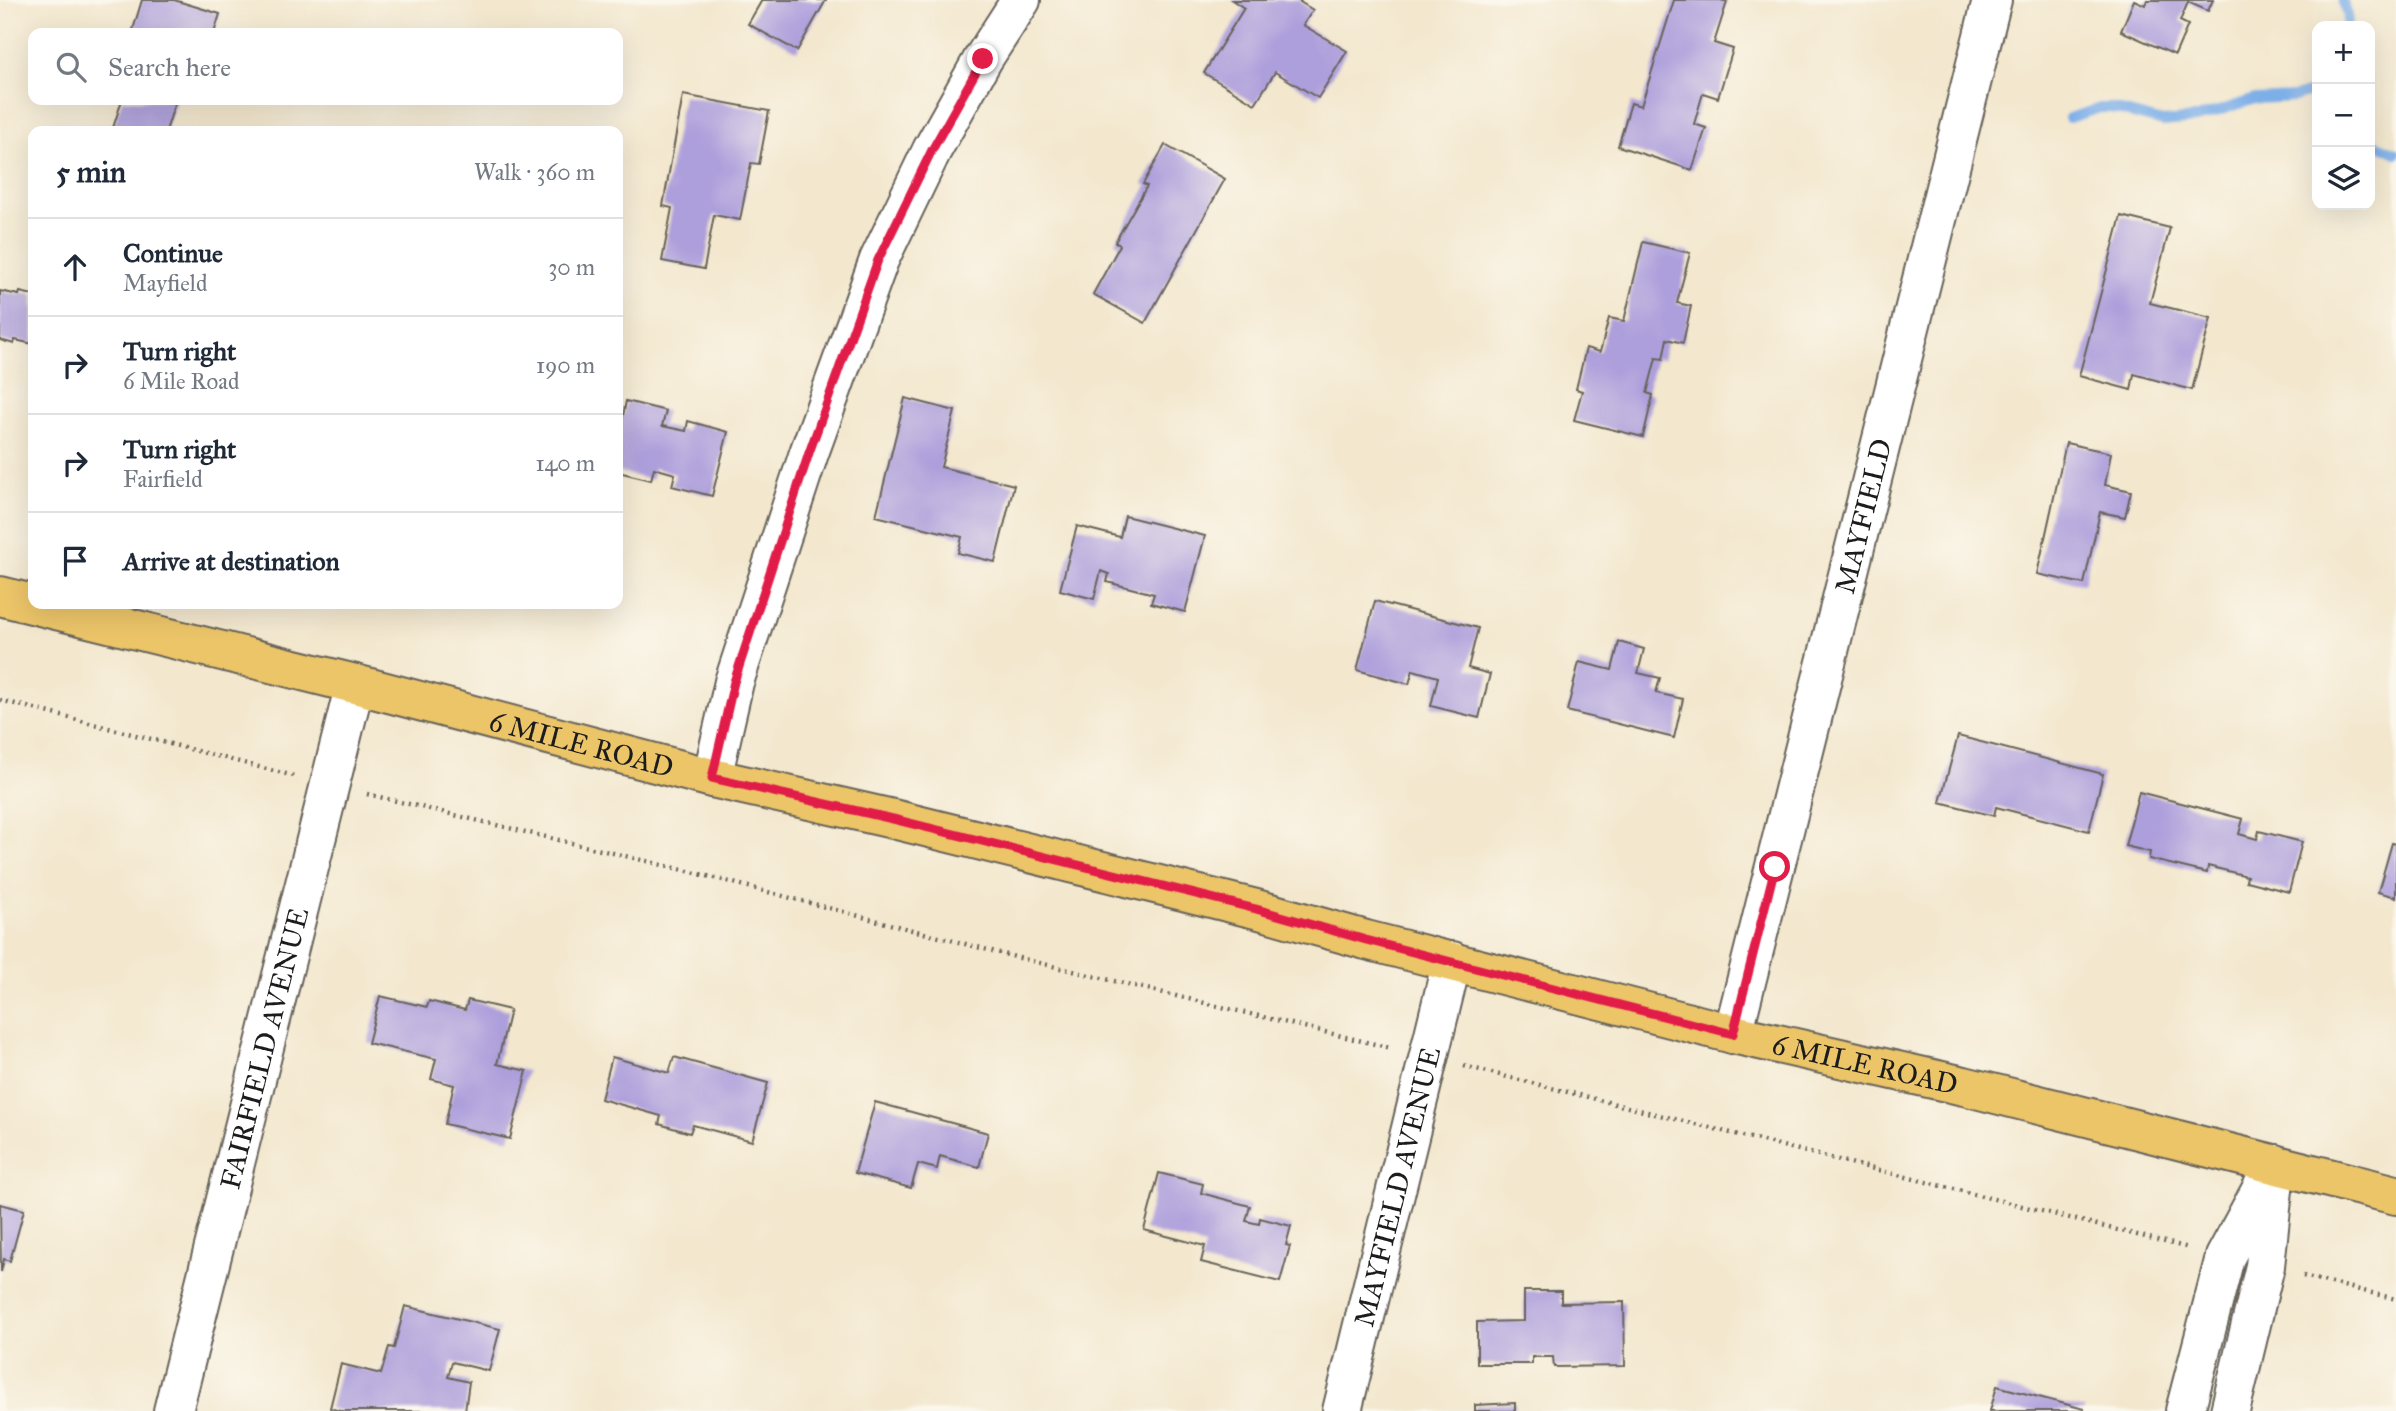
<!DOCTYPE html>
<meta charset="utf-8">
<style>
:root{--surface:#fff;--page:#f6f6f7;--text:#1f2937;--muted:#747a83;--line:#e0e1e3}
body{margin:0;font-family:"IM FELL Great Primer",serif;background:var(--page);color:var(--text)}
.controls{position:absolute;right:21px;top:21px;display:grid;overflow:hidden;border-radius:14px;box-shadow:0 7px 28px #0002}
.controls button{width:63px;height:63px;display:grid;place-items:center;padding:0;border:0;border-bottom:2px solid var(--line);background:var(--surface);color:var(--text);font:35px sans-serif}
.stop{position:absolute;width:21px;height:21px;margin:-16px;border:5px solid #e11d48;border-radius:50%;background:#fff}
.stop.end{background:#e11d48;border-color:#fff;box-shadow:0 2px 7px #0008}
.list{margin:0;padding:0;list-style:none}
h2{display:flex;justify-content:space-between;align-items:center;height:91px;margin:0;padding:0 28px;font-size:30px}
h2 small{font-size:23px;font-weight:400;color:var(--muted)}
.list li{display:grid;grid-template-columns:46px 1fr auto;gap:21px;align-items:center;box-sizing:border-box;height:98px;padding:0 28px;border-top:2px solid var(--line)}
.list b{display:block;font-size:26px;white-space:nowrap}
.list p{margin:0;font-size:23px;white-space:nowrap;color:var(--muted)}
.list em{font-size:23px;font-style:normal;color:var(--muted)}
.icon{flex:none;width:38px;height:38px;fill:none;stroke:currentColor;stroke-width:2;stroke-linecap:round;stroke-linejoin:round}
.map{position:relative;flex:none;width:2396px;height:1411px;overflow:hidden}
.search{position:absolute;background:var(--surface);box-shadow:0 7px 28px #0002;left:28px;top:28px;width:595px;height:77px;display:flex;align-items:center;gap:18px;box-sizing:border-box;padding:0 24px;border-radius:14px;color:var(--muted);font-size:26px}
.panel{position:absolute;background:var(--surface);box-shadow:0 7px 28px #0002;left:28px;top:126px;width:595px;height:483px;border-radius:14px}
.map>svg:first-child{display:block}
.lines{fill:none;stroke-linecap:round;stroke-linejoin:round}
.stream{stroke:#7caee8;stroke-width:10}
.building{fill:#ad9fdb}
.minor-casing{stroke:#67635a;stroke-width:42}
.major-casing{stroke:#67635a;stroke-width:42}
.path{stroke:#67635a;stroke-width:4.5;stroke-dasharray:2 5;stroke-linecap:butt}
.minor{stroke:#fff;stroke-width:38}
.major{stroke:#ecc569;stroke-width:38}
.route{stroke:#e11d48;stroke-width:9}
.labels{text-anchor:middle;stroke-width:5;stroke-linejoin:round;paint-order:stroke}
.street-label{font-size:28px;fill:#1c1c1c;stroke:#fbf7ec}
</style>
<div class="map">
<svg width="2396" height="1411" viewBox="0 0 2396 1411">
<rect width="100%" height="100%" fill="#fbf7ec"/>
<filter id="ink" filterUnits="userSpaceOnUse"><feTurbulence type="fractalNoise" baseFrequency=".0143" numOctaves="2"/><feDisplacementMap in="SourceGraphic" scale="14" xChannelSelector="R" yChannelSelector="G"/><feConvolveMatrix kernelMatrix="1 2 1 2 8 2 1 2 1" color-interpolation-filters="sRGB"/></filter>
<filter id="wash" filterUnits="userSpaceOnUse"><feTurbulence type="fractalNoise" baseFrequency=".00686" numOctaves="4" result="noise"/><feDisplacementMap in="SourceGraphic" scale="28" xChannelSelector="R" yChannelSelector="G"/><feGaussianBlur stdDeviation="1.57" result="paint"/><feColorMatrix in="noise" values="0 0 0 0 0 0 0 0 0 0 0 0 0 0 0 0 0 1.4 0 .05"/><feComposite in="paint" operator="in"/></filter>
<g filter="url(#wash)">
<rect width="100%" height="100%" fill="#f3e7cd"/>
<g class="lines">
<g class="stream">
<path d="M2342 0 2348 15 2347 26"/>
<path d="M2069 118 2100 108H2110L2163 122 2194 119 2255 99 2295 97 2317 90"/>
<path d="M2370 141 2396 153"/>
</g>
</g>
<g id="blocks">
<g class="building">
<path d="M142 0H174L220 14 214 33H132Z"/>
<path d="M762 0H826L797 51 748 24Z"/>
<path d="M1232 0H1301L1300 2 1313 10 1303 25 1347 51 1318 98 1275 72 1255 104 1204 73 1244 8Z"/>
<path d="M1674 0H1721L1727 2 1714 43 1733 49 1718 98 1703 93 1694 124 1706 128 1692 170 1618 146 1631 103 1641 106Z"/>
<path d="M2134 0 2145 5 2147 0H2213L2208 11 2188 2 2180 21 2188 25 2175 55 2121 31Z"/>
<path d="M683 95 769 111 759 164 751 163 740 220 714 215 704 269 662 261 672 208 663 206Z"/>
<path d="M122 100H176L166 131H112Z"/>
<path d="M1165 145 1225 179 1145 323 1093 294 1120 245 1115 242 1147 186 1143 184Z"/>
<path d="M2121 216 2170 228 2150 303 2211 318 2192 390 2134 374 2131 390 2079 376Z"/>
<path d="M1643 242 1690 253 1677 303 1691 306 1683 343 1667 339 1663 359 1656 358 1647 393 1653 395 1643 437 1574 420 1582 391 1576 389 1586 348 1600 352 1609 318 1624 321Z"/>
<path d="M0 291 19 295 20 292 33 295V344L15 340 14 344 0 340Z"/>
<path d="M905 398 955 411 941 467 1014 485 995 562 958 553 962 537 876 516Z"/>
<path d="M626 401 666 411 662 426 686 431 688 421 728 432 712 496 672 486 675 474 654 468 651 480 618 472V415L623 416Z"/>
<path d="M2066 443 2111 453 2105 485 2131 491 2125 517 2100 512 2084 584 2037 574Z"/>
<path d="M1125 516 1205 536 1185 612 1151 603 1154 594 1107 582 1109 574 1101 571 1094 599 1060 590 1077 526 1120 537Z"/>
<path d="M1375 601 1478 628 1468 668 1490 674 1479 718 1431 706 1438 677 1413 670 1409 684 1357 670Z"/>
<path d="M1619 642 1644 649 1638 673 1660 678 1656 693 1683 699 1674 738 1567 711 1579 662 1612 670Z"/>
<path d="M1958 736 2103 774 2089 831 1996 807 1994 816 1940 802Z"/>
<path d="M2139 792 2243 819 2239 834 2257 839 2259 831 2302 842 2289 892 2246 881 2247 876 2208 866 2207 873 2149 859 2150 852 2125 846Z"/>
<path d="M2392 843 2396 844V897L2378 892Z"/>
<path d="M380 996 427 1007 429 1001 465 1010 468 1000 510 1010 497 1064 527 1071 510 1139 445 1124 454 1085 431 1079 436 1059 368 1043Z"/>
<path d="M612 1057 669 1073 674 1057 768 1083 752 1141 693 1125 690 1133 659 1124 661 1116 601 1099Z"/>
<path d="M875 1102 988 1133 979 1167 940 1156 937 1169 918 1164 911 1188 855 1173Z"/>
<path d="M1159 1173 1203 1184 1201 1193 1250 1206 1246 1221 1259 1224 1260 1218 1291 1226 1286 1245 1290 1246 1280 1282 1201 1262 1205 1246 1144 1230Z"/>
<path d="M0 1204 24 1210 10 1261 4 1259 1 1272Z"/>
<path d="M1524 1291H1561V1303L1624 1302 1625 1366 1554 1367 1553 1357H1532V1364H1477V1322L1524 1321Z"/>
<path d="M405 1306 500 1329 489 1371 452 1362 448 1377 469 1382 465 1411H340L330 1408 341 1364 381 1374 389 1347 394 1348Z"/>
<path d="M1997 1386 2084 1409V1411H1990Z"/>
<path d="M1515 1403V1411H1475V1405Z"/>
</g>
</g>
</g>
<g filter="url(#ink)">
<use href="#blocks" fill-opacity="0" stroke="#67635a" stroke-width="2"/>
<g class="lines">
<defs>
<g id="minor">
<path d="M712 778 734 682 809 453 879 260 932 150 983 59 1021 0"/>
<path id="s1" d="M1733 1034 1992 0"/>
<path id="s2" d="M173 1411 355 684"/>
<path id="s3" d="M1342 1411 1452 961"/>
<path d="M2185 1411 2225 1257 2275 1164"/>
<path d="M2230 1411 2265 1266 2274 1180"/>
</g>
<g id="major">
<path id="s4" d="M0 596 355 684 712 778 893 819 1256 909 1366 940 1733 1034 1964 1086 2396 1195"/>
</g>
</defs>
<use href="#minor" class="minor-casing"/>
<use href="#major" class="major-casing"/>
<g class="path">
<path d="M0 700 294 776"/>
<path d="M367 794 692 872 1015 957 1391 1048"/>
<path d="M1464 1066 2189 1248"/>
<path d="M2303 1276 2396 1299"/>
</g>
<use href="#minor" class="minor"/>
<use href="#major" class="major"/>
</g>
</g>
<g class="lines" filter="url(#ink)">
<path class="route" d="M983 59 932 150 878 260 809 453 734 682 712 778 893 819 1256 909 1366 940 1733 1034 1775 867"/>
</g>
<g class="labels">
<g class="street-label">
<text dy="10" stroke="none"><textPath href="#s1" startOffset="534">MAYFIELD</textPath></text>
<text dy="10" stroke="none"><textPath href="#s4" startOffset="600">6 MILE ROAD</textPath></text>
<text dy="10" stroke="none"><textPath href="#s2" startOffset="374">FAIRFIELD AVENUE</textPath></text>
<text dy="10" stroke="none"><textPath href="#s4" startOffset="1923">6 MILE ROAD</textPath></text>
<text dy="10" stroke="none"><textPath href="#s3" startOffset="231">MAYFIELD AVENUE</textPath></text>
</g>
</g>
</svg>
<div class="controls">
<button>+</button>
<button>−</button>
<button><svg class="icon" aria-label="layers" viewBox="0 0 24 24"><path d="M12 4l9 5-9 5-9-5zM3 14l9 5 9-5"/></svg></button>
</div>
<div class="stop" style="left:1775px;top:867px"></div>
<div class="stop end" style="left:983px;top:59px"></div>
<div class="search"><svg class="icon" aria-label="search" viewBox="0 0 24 24"><circle cx="10" cy="10" r="6"/><path d="M15 15l6 6"/></svg>Search here</div>
<section class="panel">
<h2>5 min<small>Walk · 360 m</small></h2>
<ul class="list">
<li><svg class="icon" aria-label="ahead" viewBox="0 0 24 24"><path d="M12 20V5M6 11l6-6 6 6"/></svg><div><b>Continue</b><p>Mayfield</p></div><em>30 m</em></li>
<li><svg class="icon" aria-label="right" viewBox="0 0 24 24"><path d="M7 20v-9h11M14 6l5 5-5 5"/></svg><div><b>Turn right</b><p>6 Mile Road</p></div><em>190 m</em></li>
<li><svg class="icon" aria-label="right" viewBox="0 0 24 24"><path d="M7 20v-9h11M14 6l5 5-5 5"/></svg><div><b>Turn right</b><p>Fairfield</p></div><em>140 m</em></li>
<li><svg class="icon" aria-label="arrive" viewBox="0 0 24 24"><path d="M6 21V4h12l-3 4 3 4H6"/></svg><div><b>Arrive at destination</b></div></li>
</ul>
</section>
</div>
